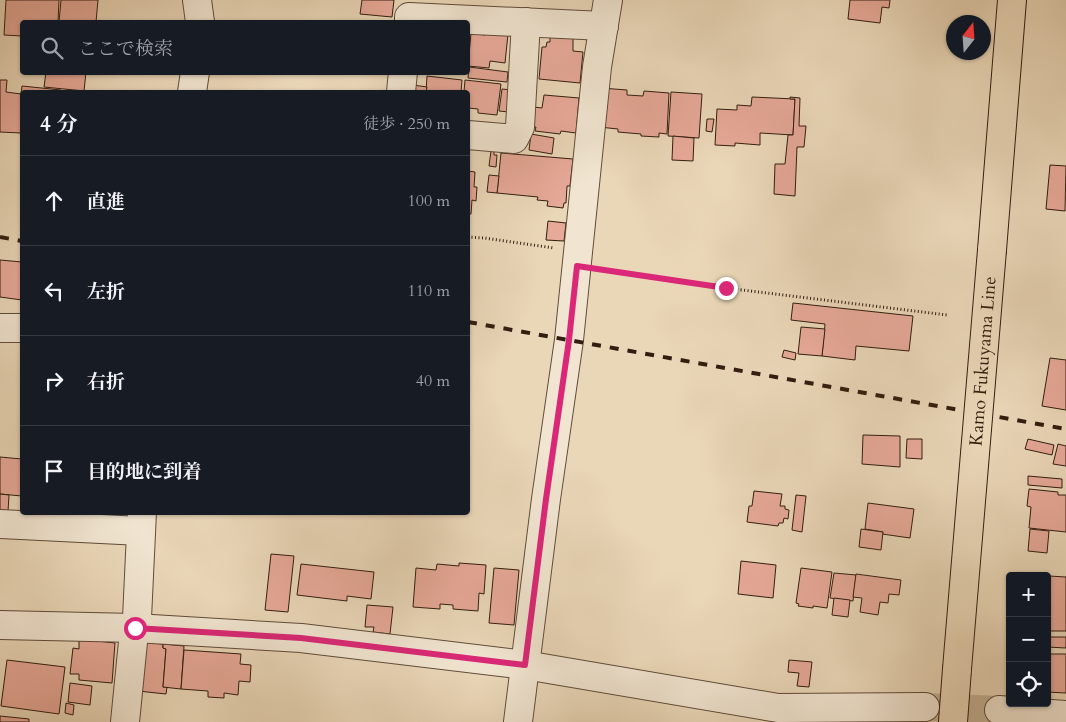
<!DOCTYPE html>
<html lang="ja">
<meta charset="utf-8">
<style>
:root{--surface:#171b24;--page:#20242c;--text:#f1f3f6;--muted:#9ea1a6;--line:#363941}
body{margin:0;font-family:Cardo,"Noto Serif JP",serif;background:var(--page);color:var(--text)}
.controls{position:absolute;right:15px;bottom:15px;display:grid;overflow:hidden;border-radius:5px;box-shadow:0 1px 4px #0004}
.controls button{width:45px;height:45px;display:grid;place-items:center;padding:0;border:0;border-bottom:1px solid var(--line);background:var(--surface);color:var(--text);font:25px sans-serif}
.compass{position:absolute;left:946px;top:15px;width:45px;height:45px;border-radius:50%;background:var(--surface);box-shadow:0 1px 4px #0004;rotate:17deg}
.stop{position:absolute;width:15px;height:15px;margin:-11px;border:4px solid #db2777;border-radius:50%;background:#fff}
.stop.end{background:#db2777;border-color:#fff;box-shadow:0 1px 5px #0008}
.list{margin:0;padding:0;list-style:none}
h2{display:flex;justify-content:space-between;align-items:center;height:65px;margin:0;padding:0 20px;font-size:21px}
h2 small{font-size:16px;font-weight:400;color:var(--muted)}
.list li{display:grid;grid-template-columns:32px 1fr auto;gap:15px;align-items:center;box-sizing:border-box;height:90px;padding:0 20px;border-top:1px solid var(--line)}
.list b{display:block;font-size:19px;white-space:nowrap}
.list em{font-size:16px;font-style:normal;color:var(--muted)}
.icon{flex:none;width:28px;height:28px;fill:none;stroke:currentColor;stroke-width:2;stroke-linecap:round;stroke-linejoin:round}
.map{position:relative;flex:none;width:1066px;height:722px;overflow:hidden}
.search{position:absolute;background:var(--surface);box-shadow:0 1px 4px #0004;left:20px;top:20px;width:450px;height:55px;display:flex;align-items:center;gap:12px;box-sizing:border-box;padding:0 18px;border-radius:5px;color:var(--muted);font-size:19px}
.panel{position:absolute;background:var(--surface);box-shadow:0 1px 4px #0004;left:20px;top:90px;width:450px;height:425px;border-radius:5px}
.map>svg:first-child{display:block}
.building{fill:#e7a998;stroke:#321d10}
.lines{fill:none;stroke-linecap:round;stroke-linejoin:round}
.minor-tunnel{stroke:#c5b296;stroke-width:28;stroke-dasharray:28 14;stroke-linecap:butt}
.minor-casing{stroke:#604c3a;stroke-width:30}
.major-casing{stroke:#321d10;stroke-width:30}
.path{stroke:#321d10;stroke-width:3;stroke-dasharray:1 2.5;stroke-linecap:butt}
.minor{stroke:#f1e5d1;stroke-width:28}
.major{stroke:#ead7b8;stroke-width:28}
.rail{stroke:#321d10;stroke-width:4;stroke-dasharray:9 9;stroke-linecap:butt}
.major-bridge-casing{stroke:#321d10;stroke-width:30;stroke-linecap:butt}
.major-bridge{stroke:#ead7b8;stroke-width:28}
.route{stroke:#db2777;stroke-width:6}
.labels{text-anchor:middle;stroke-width:4;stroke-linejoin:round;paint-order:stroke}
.street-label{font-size:18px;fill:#321d10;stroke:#f1e5d1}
</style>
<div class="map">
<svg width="1066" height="722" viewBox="0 0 1066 722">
<rect width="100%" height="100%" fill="#ead7b8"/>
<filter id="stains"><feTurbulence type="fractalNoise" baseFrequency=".004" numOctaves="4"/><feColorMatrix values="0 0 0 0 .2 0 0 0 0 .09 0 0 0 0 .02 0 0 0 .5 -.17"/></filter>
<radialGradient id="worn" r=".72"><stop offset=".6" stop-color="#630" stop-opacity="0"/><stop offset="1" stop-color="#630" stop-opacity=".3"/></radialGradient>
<g class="building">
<path d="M6 0H59L58 22H22V36L4 35Z"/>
<path d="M61 0H98L96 22H59Z"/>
<path d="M362 0H394L392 17 360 14Z"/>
<path d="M850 0H890L889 8 882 7 880 23 848 19Z"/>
<path d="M485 32 508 34 505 63 490 61 489 68 468 66 471 33 485 35Z"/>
<path d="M550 36 573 38V51L583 52 580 83 539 79 542 47H546L547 42H550Z"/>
<path d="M469 67 508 72 507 82 468 78Z"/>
<path d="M46 72H86L84 91 44 87Z"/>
<path d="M427 76 462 80 461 92H426Z"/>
<path d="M0 80H7L6 92 21 94 22 86 61 90V92H22V136H21V133L0 132Z"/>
<path d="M465 80 501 84 497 115 478 113V109L468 108V92H464Z"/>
<path d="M413 85 427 87 426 92H412Z"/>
<path d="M601 88 627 90V95L643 96 644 91 669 93 667 134 659 133V137L641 136V134L618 132V129L599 127Z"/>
<path d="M502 89 512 90 509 112 499 111Z"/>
<path d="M671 92 702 94 699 138 668 136Z"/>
<path d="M544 95 579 98 576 133 561 131 560 134 535 131 536 127H532L534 107 542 108Z"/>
<path d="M752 97 795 99 793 135 760 133V145L735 143V146L715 145 717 109 737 110V105L751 106Z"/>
<path d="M790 97 800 98 799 126H806L804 147H797L795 196 774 194 775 164H785L788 135H793L795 99H790Z"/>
<path d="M707 119H714L712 132 706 131Z"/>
<path d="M531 134 554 138 552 154 529 150Z"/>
<path d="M673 136 694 138 693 161 672 160Z"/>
<path d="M491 151H494V155H497L496 167 489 166Z"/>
<path d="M501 153 573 159 570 186H567L566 203H564L563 208 547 206 548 201 537 200 538 197 497 193Z"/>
<path d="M1050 165 1066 166 1065 211 1046 209Z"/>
<path d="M468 171 475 172 474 187H477L476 201 472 200 471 214H468Z"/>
<path d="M489 175 499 176 497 193 487 192Z"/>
<path d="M548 221 566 223 564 241 546 240Z"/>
<path d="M0 260 22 262V300L0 297Z"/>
<path d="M793 303 913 316 909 351 856 346 855 360 822 356 825 324 791 320Z"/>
<path d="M801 327 825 329 822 356 798 354Z"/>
<path d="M784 350 796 353 795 360 782 357Z"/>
<path d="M1050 358 1066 360V410L1042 406Z"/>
<path d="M863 435 900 436V467L862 464Z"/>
<path d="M907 439H922V459L906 458Z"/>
<path d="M1028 439 1054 445 1052 455 1025 449Z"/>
<path d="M1058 444 1066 446V466L1053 464Z"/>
<path d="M0 457 22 459V496L0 494Z"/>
<path d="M1028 476 1062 479V488L1028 485Z"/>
<path d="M1029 489 1058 492V495H1066V532L1029 528 1031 507 1027 506Z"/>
<path d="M754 491 782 494 780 506H785V509L789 510 788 519 784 518 783 523H779L778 526 747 522 749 506H752Z"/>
<path d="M0 494 9 495 8 512H0Z"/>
<path d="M796 495 806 496 802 532 792 530Z"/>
<path d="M868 503 914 509 910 538 882 534 883 532 865 529Z"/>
<path d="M861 529 883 532 881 550 859 547Z"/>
<path d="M1030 529 1049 531 1047 553 1028 551Z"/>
<path d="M271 554 294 556 288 612 265 610Z"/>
<path d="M741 561 776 565 773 598 738 594Z"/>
<path d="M459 563 486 565 484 594 479 593 478 611 453 609V605L440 604V609L413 607 416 568 436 570 437 564 459 566Z"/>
<path d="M301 564 374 572 371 599 347 596V601L297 595Z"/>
<path d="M494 568 519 570 514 625 489 623Z"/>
<path d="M801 568 832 572 827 608 813 606V608L798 606 799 604 796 603Z"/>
<path d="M834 573 856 575 853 601 830 598Z"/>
<path d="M856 574 901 580 899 595 889 594 888 603 880 602 878 615 860 612 862 598 853 597Z"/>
<path d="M1049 576 1066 577V631H1047Z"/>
<path d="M834 598 850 600 848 617 832 615Z"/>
<path d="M367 605 393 607 390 634 373 632 374 627H365Z"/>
<path d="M1047 637H1066V648L1047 647Z"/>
<path d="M79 639 115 643 112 683 79 680V674H70L73 648 79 649Z"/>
<path d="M142 642 163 644V648L166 649 163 687H167L166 694 138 691Z"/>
<path d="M163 644 184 646 181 689 163 687 166 649 163 648Z"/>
<path d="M184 650 241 654 240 664 251 665 250 682 239 681 238 695 224 693V698L208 697V691L181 689Z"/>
<path d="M1047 654H1066V693L1047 692Z"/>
<path d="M7 660 65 667 59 714 1 706Z"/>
<path d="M789 660 812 662 809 687 797 686 799 673 788 672Z"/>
<path d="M70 683 92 686 90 705 68 702Z"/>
<path d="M66 703 74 705 73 715 65 713Z"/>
<path d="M0 716 29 719V722H0Z"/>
</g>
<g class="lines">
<path class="minor-tunnel" d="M925 707 999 710"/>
<defs>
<g id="minor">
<path d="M197 0 200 22"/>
<path d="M409 22V17L604 26"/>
<path d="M192 92 195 72"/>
<path d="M401 92 403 72"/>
<path d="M468 135 514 139 520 127 526 22"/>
<path d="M0 328H22"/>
<path d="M0 524 141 531"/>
<path d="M0 625 135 628 301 638 525 665 778 708 925 707"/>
<path d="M999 710 1066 715"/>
<path d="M125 722 133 642 137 618 142 512"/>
<path d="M518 722 546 499 569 340 597 67 608 0"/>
</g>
<g id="major">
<path d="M992 250 1012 0"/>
<path d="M953 722 957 669"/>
</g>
</defs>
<use href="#minor" class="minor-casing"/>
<use href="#major" class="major-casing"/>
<g class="path">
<path d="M468 237 484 238 554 248"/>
<path d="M602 270 726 288 947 315"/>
</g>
<use href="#minor" class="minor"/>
<use href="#major" class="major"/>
<g class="rail">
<path d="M0 237 22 241"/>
<path d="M468 322 1066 429"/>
</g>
<defs>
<g id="major-bridge">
<path id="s1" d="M957 669 992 250"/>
</g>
</defs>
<use href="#major-bridge" class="major-bridge-casing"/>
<use href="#major-bridge" class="major-bridge"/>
</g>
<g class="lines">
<path class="route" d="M135 628 301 638 525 665 546 499 569 340 577 266 726 288"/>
</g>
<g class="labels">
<g class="street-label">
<text dy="6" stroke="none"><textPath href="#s1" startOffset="309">Kamo Fukuyama Line</textPath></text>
</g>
</g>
<rect width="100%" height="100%" filter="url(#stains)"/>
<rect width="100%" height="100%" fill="url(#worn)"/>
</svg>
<div class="controls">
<button>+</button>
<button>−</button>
<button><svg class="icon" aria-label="locate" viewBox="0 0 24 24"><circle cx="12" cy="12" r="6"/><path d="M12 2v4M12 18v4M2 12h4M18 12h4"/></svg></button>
</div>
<svg class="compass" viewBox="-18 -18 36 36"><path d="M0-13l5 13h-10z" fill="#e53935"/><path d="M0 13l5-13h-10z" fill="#9ea1a6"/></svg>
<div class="stop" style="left:135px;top:628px"></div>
<div class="stop end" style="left:726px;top:288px"></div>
<div class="search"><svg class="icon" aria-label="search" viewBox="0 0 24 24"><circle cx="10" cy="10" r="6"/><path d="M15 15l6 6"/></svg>ここで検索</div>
<section class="panel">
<h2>4 分<small>徒歩 · 250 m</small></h2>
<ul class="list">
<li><svg class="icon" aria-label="ahead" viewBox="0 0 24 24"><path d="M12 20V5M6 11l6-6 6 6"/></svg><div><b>直進</b></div><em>100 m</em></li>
<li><svg class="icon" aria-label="left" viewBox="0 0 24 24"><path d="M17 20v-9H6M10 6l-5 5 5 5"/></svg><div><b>左折</b></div><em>110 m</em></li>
<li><svg class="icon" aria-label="right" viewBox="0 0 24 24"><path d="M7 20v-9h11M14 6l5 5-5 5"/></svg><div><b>右折</b></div><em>40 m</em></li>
<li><svg class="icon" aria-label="arrive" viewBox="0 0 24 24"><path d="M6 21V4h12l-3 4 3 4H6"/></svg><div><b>目的地に到着</b></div></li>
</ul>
</section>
</div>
